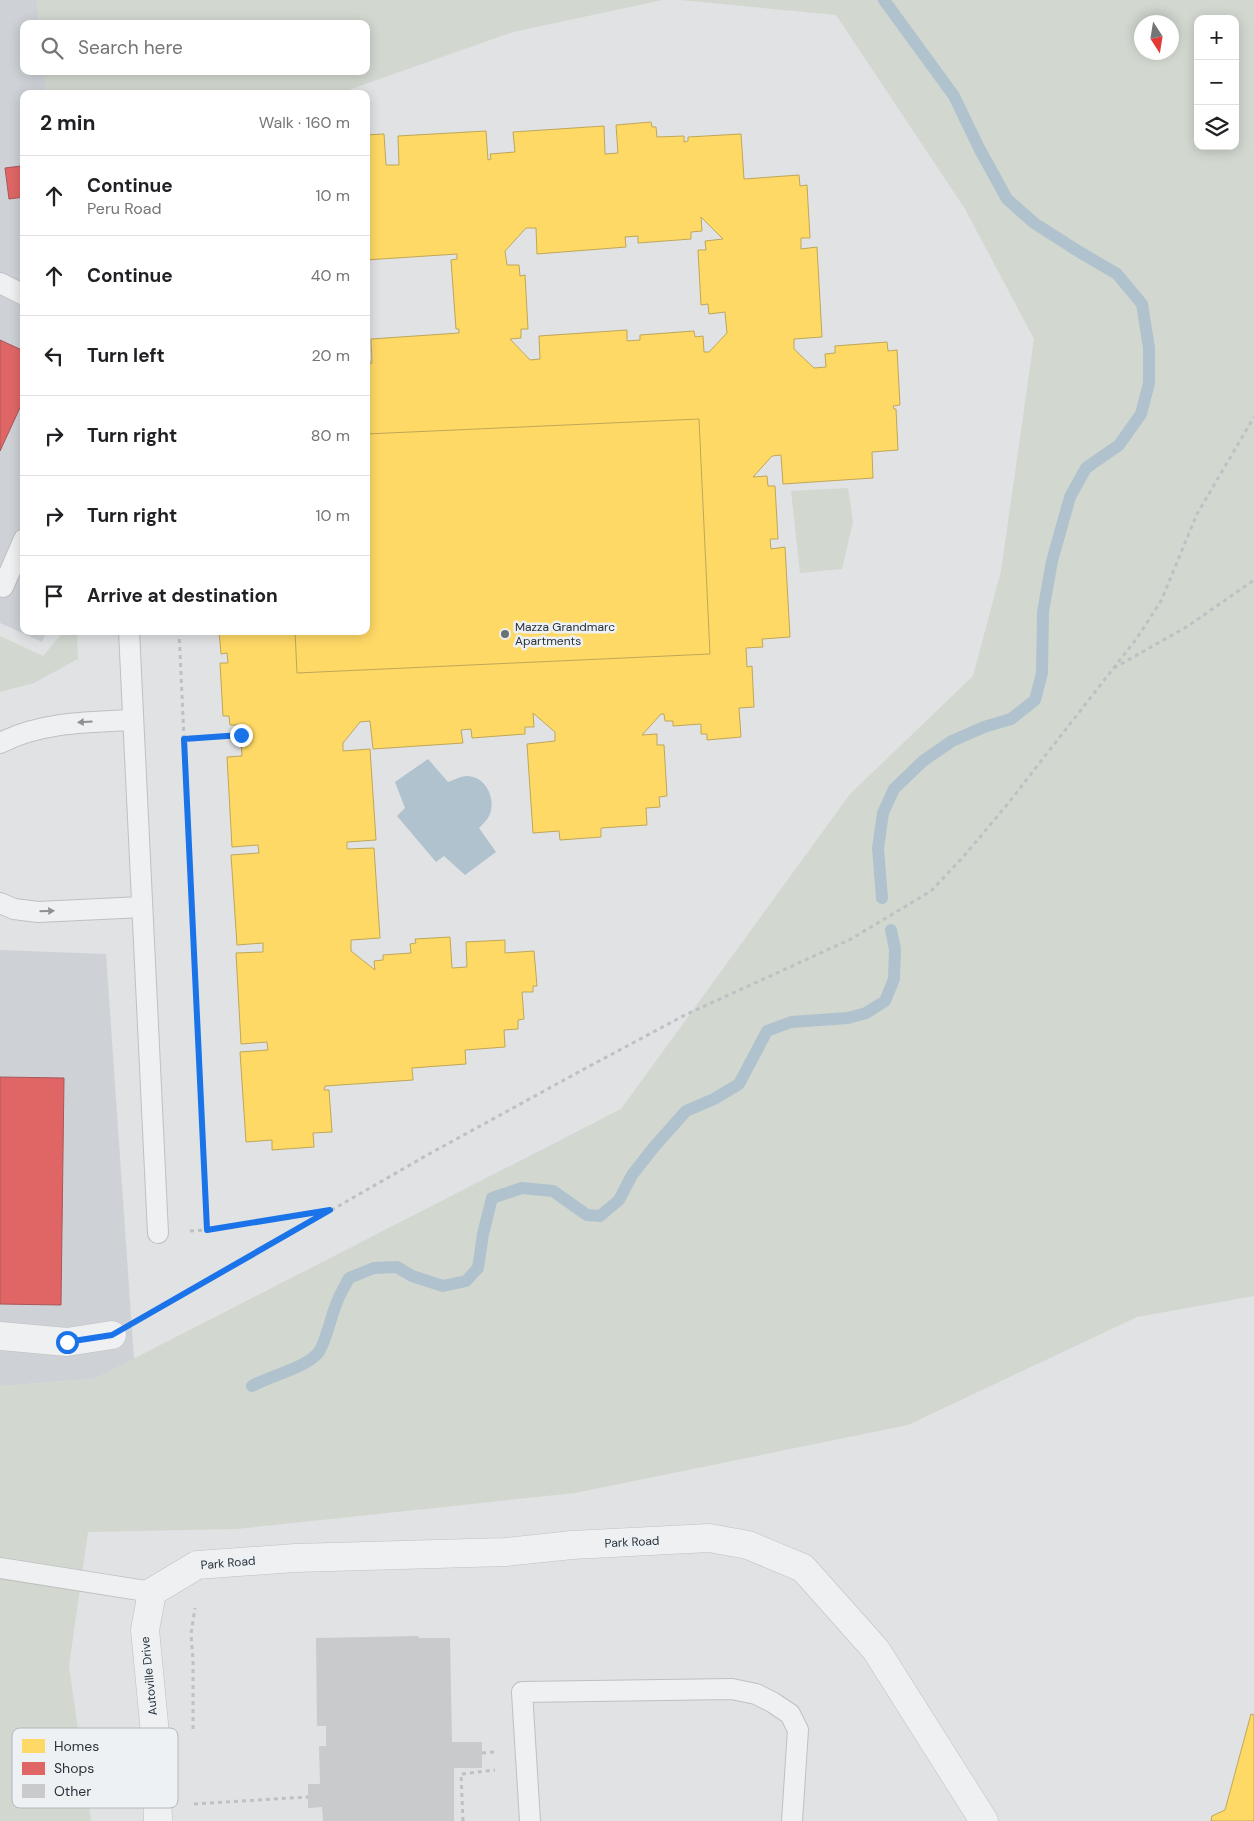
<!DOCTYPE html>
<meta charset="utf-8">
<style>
:root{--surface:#fff;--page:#f2f2f2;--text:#202124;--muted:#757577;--line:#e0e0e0}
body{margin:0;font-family:"DM Sans",sans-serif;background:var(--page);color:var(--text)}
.controls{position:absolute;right:15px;top:15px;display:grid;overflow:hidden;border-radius:10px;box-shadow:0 2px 12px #0003}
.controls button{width:45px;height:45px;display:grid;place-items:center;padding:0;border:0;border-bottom:1px solid var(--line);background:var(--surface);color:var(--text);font:25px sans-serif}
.compass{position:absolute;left:1134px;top:15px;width:45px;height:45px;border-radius:50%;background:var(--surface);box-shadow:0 2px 12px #0003;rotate:168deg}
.stop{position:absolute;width:15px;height:15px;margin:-11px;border:4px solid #1a73e8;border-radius:50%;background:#fff}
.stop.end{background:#1a73e8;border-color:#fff;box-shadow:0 1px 5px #0008}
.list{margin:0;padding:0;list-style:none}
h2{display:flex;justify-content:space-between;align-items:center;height:65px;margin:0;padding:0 20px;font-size:21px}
h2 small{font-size:16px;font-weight:400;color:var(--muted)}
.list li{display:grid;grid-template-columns:32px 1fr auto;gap:15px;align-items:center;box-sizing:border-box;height:80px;padding:0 20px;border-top:1px solid var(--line)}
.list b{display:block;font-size:19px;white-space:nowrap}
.list p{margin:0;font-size:16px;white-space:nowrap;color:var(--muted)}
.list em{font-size:16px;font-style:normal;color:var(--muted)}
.icon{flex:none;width:28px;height:28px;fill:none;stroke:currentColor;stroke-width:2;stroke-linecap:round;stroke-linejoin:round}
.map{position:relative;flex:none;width:1254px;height:1821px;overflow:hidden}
.search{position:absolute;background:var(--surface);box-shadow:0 2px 12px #0003;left:20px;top:20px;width:350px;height:55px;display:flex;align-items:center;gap:12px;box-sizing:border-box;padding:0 18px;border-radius:10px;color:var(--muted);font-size:19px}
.panel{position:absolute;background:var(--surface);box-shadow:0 2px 12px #0003;left:20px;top:90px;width:350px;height:545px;border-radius:10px}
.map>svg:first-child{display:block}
.built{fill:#ced2d7}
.green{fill:#d2d8d0;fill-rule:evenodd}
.water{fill:#b0c2cd}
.homes{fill:#ffd966;stroke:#bfa759;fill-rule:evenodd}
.shops{fill:#e06666;stroke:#a95659}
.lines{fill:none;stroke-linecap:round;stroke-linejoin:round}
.stream{stroke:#b0c2cd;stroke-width:12}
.building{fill:#c8cacc}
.service-casing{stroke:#bec0c2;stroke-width:22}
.minor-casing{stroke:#bec0c2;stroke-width:29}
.path{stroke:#bec1c3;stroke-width:3;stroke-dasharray:4 4;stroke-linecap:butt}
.service{stroke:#eff0f1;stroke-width:20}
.minor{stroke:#eff0f1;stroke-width:28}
.oneway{fill:#8c9196}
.route{stroke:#1a73e8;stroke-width:6}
.poi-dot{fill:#697076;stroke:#edf1f4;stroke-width:2}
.labels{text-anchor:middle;stroke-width:5;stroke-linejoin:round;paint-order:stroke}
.poi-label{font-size:12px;fill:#29323b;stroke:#edf1f4;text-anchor:start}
.street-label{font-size:12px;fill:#29323b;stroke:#edf1f4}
.key{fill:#edf1f4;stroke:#b2b8bc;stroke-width:1}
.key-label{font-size:14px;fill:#29323b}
</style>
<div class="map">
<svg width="1254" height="1821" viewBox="0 0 1254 1821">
<rect width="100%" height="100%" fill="#e0e2e4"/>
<g class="built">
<path d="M0 0H37L39 24H24V71H44L46 94H24V631H47L42 642 0 623Z"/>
<path d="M0 950 106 954 134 1359 94 1379 0 1386Z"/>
</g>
<g class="green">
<path d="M37 0H663L513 32 337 94H46L44 71H366V24H39Z"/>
<path d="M680 0H1254V1296L1137 1317 908 1425 575 1493 236 1529 88 1532 69 1666 91 1821H0V1386L94 1379 621 1109 850 794 973 676 1001 571 1034 339 965 209 836 15ZM1198 19H1235V146H1198ZM1142 22H1172V52H1142Z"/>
<path d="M848 488 853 522 842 569 800 573 791 491Z"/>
<path d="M64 631H77L78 659 34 683 0 692V636L43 656Z"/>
</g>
<path class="water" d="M428 759 448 782C454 780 461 776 467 776 486 776 497 800 489 816 487 820 483 824 479 828L496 852 465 875 444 856 436 862 397 816 405 808 395 782Z"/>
<g class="homes">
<path d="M651 122 652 127H656L657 137 684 136V142L688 141V137L741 134 744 179 799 175 800 186 807 185 810 238H801V249L817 247 822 337 794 339V349L814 368 826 367 825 354 835 353V346L887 342 888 351 897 350 900 405 893 406 894 409H896L898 450 872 452 873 478 783 484 781 455 772 456 753 477 767 476 768 486H775L778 539H770L771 549 785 547 790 637 762 639 763 647 746 648 747 667 752 666 754 707 739 708 741 737 707 740V734H701V724L673 726V721H665L664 714H661L642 735 657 734V745H664L667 796 659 797 660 807 646 808 647 825 601 828V837L560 840 559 831 533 833 527 744 555 741V732L533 713 534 727H525V734L472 738 471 729 461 730 463 743 373 749 370 721 360 722 343 743V751L370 749 376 840 347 842V849L374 848 380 938 351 940V951L375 970 374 961 383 960V955L411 953 410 944 416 943 415 939 450 937 452 968 467 967 466 942 505 940V953L534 951 537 986H533V992H522L524 1019 518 1020V1029L504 1030 505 1047 465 1050 466 1064 412 1068 413 1080 325 1086 324 1090H329L332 1132 313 1133 314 1147 272 1150V1140L246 1142 240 1052 268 1050 267 1042 241 1044 236 953 263 952V943L237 945 231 855 259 853 258 845 232 847 227 757 242 756 240 725H230L229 716H223L220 663H228L227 653 221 654 219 631H366V360H370V364L372 363 371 339 459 333V329H456L451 260 457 259V254L366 260V135L384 134 386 165H399L398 136 486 131 488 160 491 159 490 154 515 152 513 132 604 126 605 154 618 153 616 125ZM701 217 723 239 705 241 706 250H698L701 305 708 304 709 314 725 312 727 333 709 352H704L703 336 695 337 694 331 640 335V340L627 341V330L539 336 540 359 530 360 510 339 521 338V329H528L525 275 520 276 519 265H507L505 251 526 228H536L537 254 626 247 625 237 638 236V243L691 239V232L702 231Z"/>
<path d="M699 419 710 654 297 673 295 631H366V434Z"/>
<path d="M1251 1714 1254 1715V1821H1211L1212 1816 1225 1810Z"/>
</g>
<g class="shops">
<path d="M21 166 24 197 9 199 5 168Z"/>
<path d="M0 340 24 351V399L0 451Z"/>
<path d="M0 1077 64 1078 61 1305 0 1304Z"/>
</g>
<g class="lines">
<g class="stream">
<path d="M882 898 878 848 883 813 894 789 923 761 952 741 984 727 1011 719 1035 700 1042 673 1043 612 1052 561 1070 497 1086 468 1119 445 1141 414 1149 383V348L1142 304 1117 274 1078 251 1034 223 1007 199 979 148 954 96 884 0"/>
<path d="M252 1386C270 1376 305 1368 318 1353 326 1343 331 1315 337 1302 340 1294 345 1286 349 1278L374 1268 397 1267 412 1276 443 1286 466 1281 478 1268 483 1234 492 1198 522 1188 553 1191 587 1215 600 1216 619 1200 632 1175 654 1147 686 1111 714 1099 739 1084 767 1031 791 1022 848 1018 866 1013 885 1001 894 979 895 949 891 930"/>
</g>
</g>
<path class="building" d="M418 1636 419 1638H450L452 1742H482V1768H454V1821H323L322 1807 308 1808V1784H320L319 1746H326V1726H317L316 1638Z"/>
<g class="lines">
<defs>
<g id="service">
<path d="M0 283 24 295"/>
<path d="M3 587 24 539"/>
<path d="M129 631 158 1233"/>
<path d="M0 743C42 722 88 722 133 720"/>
<path d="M0 903 14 909 38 912 142 907"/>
<path d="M0 1568 152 1592"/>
<path d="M530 1821 522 1692 732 1689 756 1694 772 1702 790 1714 798 1730 792 1821"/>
</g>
<g id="minor">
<path d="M0 1336 67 1342 112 1335"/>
<path d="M158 1821 156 1744 145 1630 152 1592 197 1565 295 1558 506 1552 572 1545 709 1538 748 1545 803 1568 876 1650 984 1821"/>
</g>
</defs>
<use href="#service" class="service-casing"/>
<use href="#minor" class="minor-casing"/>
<g class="path">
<path d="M179 631 207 1230"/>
<path d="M1114 668 1188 626 1254 580"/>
<path d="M184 739 241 735"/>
<path d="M190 1231 207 1230 327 1210"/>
<path d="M144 1318 429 1154 586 1068 685 1015 851 939 931 891 964 856 1006 806 1137 638 1161 601 1197 514 1254 417"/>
<path d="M193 1729V1660L191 1634 195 1608"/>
<path d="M482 1753 494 1752"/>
<path d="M194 1804 308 1797"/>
<path d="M463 1821 461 1774 495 1770"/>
</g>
<use href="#service" class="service"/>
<use href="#minor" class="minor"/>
</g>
<defs><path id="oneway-solid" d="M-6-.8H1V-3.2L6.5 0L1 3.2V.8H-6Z" transform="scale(1.25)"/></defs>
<g class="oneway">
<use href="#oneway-solid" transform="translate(85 722) rotate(177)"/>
<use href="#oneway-solid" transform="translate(47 911) rotate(-2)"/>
</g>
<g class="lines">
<path class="route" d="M67 1342 112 1335 330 1210 207 1230 184 739 241 735"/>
</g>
<circle class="poi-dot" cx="505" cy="634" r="5"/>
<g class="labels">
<g class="poi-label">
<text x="515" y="631">Mazza Grandmarc<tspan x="515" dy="14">Apartments</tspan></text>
</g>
<g class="street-label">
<text transform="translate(632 1542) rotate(-3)" y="4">Park Road</text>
<text transform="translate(228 1563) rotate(-5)" y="4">Park Road</text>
<text transform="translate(149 1676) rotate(-96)" y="4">Autoville Drive</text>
</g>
</g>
<rect x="12" y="1728" width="166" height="80" rx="8" class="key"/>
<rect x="22" y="1739" width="23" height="14" fill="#ffd966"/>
<rect x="22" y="1762" width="23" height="13" fill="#e06666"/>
<rect x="22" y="1784" width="23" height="14" fill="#c8cacc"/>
<g class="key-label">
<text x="54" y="1751">Homes</text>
<text x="54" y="1773">Shops</text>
<text x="54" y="1796">Other</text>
</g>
</svg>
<div class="controls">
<button>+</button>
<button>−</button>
<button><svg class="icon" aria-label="layers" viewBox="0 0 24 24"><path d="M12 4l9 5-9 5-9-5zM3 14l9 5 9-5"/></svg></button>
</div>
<svg class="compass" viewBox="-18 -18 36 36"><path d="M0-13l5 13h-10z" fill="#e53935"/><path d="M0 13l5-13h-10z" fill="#757577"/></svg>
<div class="stop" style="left:67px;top:1342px"></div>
<div class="stop end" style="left:241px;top:735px"></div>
<div class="search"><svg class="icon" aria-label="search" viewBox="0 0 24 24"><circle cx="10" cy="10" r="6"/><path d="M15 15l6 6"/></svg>Search here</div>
<section class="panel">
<h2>2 min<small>Walk · 160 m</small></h2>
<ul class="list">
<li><svg class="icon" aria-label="ahead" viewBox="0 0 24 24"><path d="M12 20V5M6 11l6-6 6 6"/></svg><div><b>Continue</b><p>Peru Road</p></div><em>10 m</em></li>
<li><svg class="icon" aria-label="ahead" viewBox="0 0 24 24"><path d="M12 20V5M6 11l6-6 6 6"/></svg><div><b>Continue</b></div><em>40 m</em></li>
<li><svg class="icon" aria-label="left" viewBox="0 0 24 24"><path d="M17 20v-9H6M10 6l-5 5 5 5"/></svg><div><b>Turn left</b></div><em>20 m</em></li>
<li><svg class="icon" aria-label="right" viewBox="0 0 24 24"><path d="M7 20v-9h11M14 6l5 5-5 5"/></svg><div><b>Turn right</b></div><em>80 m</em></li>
<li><svg class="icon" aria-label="right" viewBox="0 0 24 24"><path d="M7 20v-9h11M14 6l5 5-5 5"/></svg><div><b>Turn right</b></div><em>10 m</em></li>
<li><svg class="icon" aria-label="arrive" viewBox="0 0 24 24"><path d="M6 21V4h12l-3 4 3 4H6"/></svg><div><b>Arrive at destination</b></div></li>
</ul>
</section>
</div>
